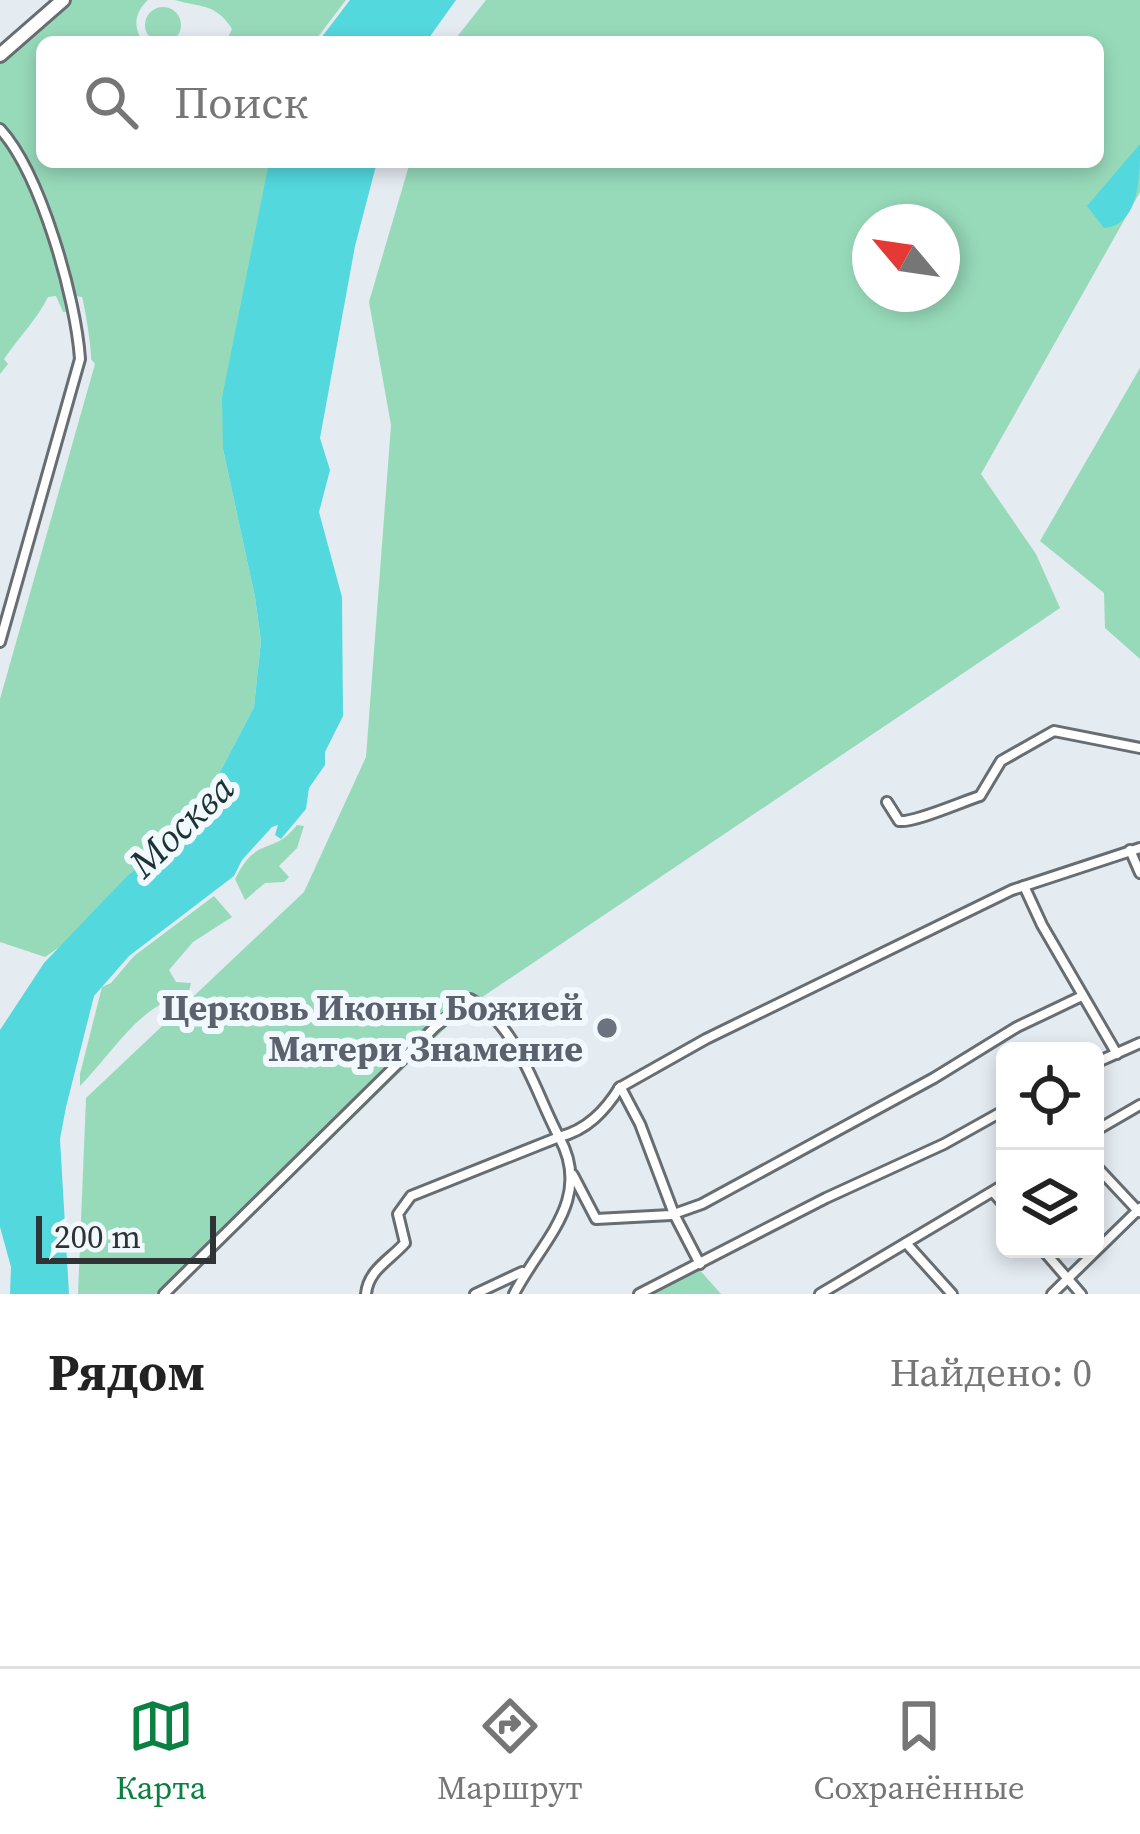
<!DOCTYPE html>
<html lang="ru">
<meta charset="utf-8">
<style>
:root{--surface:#fff;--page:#f2f2f2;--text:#222;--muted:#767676;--line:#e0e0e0;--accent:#0b8043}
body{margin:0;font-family:"Source Serif 4",serif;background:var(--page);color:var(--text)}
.controls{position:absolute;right:36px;bottom:36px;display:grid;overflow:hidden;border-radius:18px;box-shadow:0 6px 18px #0003}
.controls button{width:108px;height:108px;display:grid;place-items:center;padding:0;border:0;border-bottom:3px solid var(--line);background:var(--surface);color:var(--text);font:60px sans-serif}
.compass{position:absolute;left:852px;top:204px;width:108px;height:108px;border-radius:50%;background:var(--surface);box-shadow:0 6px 18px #0003;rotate:299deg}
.scale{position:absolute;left:36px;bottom:30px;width:180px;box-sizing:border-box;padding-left:12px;border:6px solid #303335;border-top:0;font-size:33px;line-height:42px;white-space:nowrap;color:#303335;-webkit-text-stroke:9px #f2f9fe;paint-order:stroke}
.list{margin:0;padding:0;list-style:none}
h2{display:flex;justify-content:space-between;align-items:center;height:156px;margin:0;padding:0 48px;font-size:51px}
h2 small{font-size:39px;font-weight:400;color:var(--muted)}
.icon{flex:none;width:66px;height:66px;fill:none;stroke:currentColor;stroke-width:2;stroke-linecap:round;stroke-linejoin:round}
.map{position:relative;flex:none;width:1140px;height:1294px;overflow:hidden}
.search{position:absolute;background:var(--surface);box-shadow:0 6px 18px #0003;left:36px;right:36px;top:36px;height:132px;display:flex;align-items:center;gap:30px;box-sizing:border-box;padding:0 42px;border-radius:18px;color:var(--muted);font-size:45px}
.sheet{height:372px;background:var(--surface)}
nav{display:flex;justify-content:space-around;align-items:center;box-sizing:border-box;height:168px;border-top:3px solid var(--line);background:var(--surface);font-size:33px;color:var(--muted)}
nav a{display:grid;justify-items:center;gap:6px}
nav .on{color:var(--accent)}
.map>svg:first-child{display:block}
.green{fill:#97daba;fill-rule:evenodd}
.water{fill:#53d8dd}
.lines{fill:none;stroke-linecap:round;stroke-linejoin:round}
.minor-casing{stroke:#676d71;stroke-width:14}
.major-casing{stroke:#676d71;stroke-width:18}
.minor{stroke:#fff;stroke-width:8}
.major{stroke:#fff;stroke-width:12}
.worship-dot{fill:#6b7280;stroke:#f2f9fe;stroke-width:4.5}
.labels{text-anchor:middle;stroke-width:12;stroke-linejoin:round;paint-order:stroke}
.worship-label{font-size:36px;font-weight:bold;fill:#5b616d;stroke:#f2f9fe;text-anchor:end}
.water-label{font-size:39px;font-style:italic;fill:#1c3334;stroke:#f2f9fe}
</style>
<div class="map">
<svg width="1140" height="1294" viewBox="0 0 1140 1294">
<rect width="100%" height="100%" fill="#e4ebf1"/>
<g class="green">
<path d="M72 0H148C134 13 133 27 143 42H42V162H269L223 449 255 597 261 641 254 707 206 799 166 844 128 875 64 944 45 957 0 942V699L95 364 91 359C92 351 85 307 82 297L75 296 59 254 46 234 69 312H63L56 296 48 297C38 318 19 337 4 359L8 364 0 374V63Z"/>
<path d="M175 0H346L314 42H226L232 29C215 2 200 8 175 0Z"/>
<path d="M486 0H1140V192L981 474 1036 554 1060 608 466 1008 172 1294H78L86 1098 304 892 366 757 391 425 369 302 410 162H1098V42H453ZM870 222H942V294H870Z"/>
<circle cx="163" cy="25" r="18"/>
<path d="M1140 368V659L1105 628 1104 593 1040 541Z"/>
<path d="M297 825 304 826 297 848 279 866 289 877 284 882 265 883 245 900 235 879C257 834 272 857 297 825Z"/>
<path d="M214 896 232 917 193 942 169 970 176 982 191 983 188 995C140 1002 112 1054 80 1086V1074L102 987 111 983 134 956Z"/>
<path d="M698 1268 721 1294H645Z"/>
</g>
<g class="water">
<path d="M350 0H456L426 42H318Z"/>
<path d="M1140 144C1140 174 1140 225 1104 228L1087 206Z"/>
<path d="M269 162H377L355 246 320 438 330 470 319 512 342 597 343 716 325 752V765L309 788 306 809 281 839 275 835 278 825 272 827 242 860 234 876 129 956 94 996 66 1107 60 1139 69 1294H10L11 1267 0 1227V1030L44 963 128 875 166 844 206 799 254 707 261 641 255 597 223 449 222 398Z"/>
</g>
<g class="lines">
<defs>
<g id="minor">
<path d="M0 129C41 174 76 299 80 359L0 642"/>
<path d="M887 802 899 821C914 823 961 802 980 796L1001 761 1054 731 1140 748"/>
<path d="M1130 850 1140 873"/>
<path d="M1024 886 1042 925 1117 1054"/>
<path d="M1095 1063 1140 1043"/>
<path d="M619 1088 706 1039 1012 890 1140 848"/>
<path d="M621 1088 640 1124 674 1214 700 1264"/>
<path d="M1095 1131 1140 1105"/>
<path d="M1095 1165 1139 1212"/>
<path d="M573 1175 596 1219 671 1215 702 1204 934 1078 1017 1027 1082 996"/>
<path d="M993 1192 1005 1206"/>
<path d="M906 1243 952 1294"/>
<path d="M1042 1249 1081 1294"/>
<path d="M164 1294 436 1026 470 999C518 1025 535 1092 559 1137 587 1130 605 1111 620 1087"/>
<path d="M366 1294C368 1270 391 1259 405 1243L398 1214 411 1196 559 1137C594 1200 541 1241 514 1294"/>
<path d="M475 1294 522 1272"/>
<path d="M639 1294 826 1198 944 1144 1005 1110"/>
<path d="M820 1294 1005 1184"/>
<path d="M1052 1294 1140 1208"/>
</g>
<path id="major" d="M0 55 63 0"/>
</defs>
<use href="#minor" class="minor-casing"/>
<use href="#major" class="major-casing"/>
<use href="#minor" class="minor"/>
<use href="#major" class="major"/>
</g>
<circle class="worship-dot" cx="607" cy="1028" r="12"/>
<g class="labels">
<g class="worship-label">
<text x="583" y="1020">Церковь Иконы Божией<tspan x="583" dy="41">Матери Знамение</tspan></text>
</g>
<g class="water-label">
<text transform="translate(181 825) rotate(-44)" y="14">Москва</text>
</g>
</g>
</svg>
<div class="controls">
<button><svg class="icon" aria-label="locate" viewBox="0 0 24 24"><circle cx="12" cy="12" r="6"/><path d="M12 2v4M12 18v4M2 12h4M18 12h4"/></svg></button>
<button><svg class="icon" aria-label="layers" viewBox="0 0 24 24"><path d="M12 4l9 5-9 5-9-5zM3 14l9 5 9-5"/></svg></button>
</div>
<svg class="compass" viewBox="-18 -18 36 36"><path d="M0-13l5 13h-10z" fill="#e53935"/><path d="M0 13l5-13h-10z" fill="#767676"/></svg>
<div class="scale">200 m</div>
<div class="search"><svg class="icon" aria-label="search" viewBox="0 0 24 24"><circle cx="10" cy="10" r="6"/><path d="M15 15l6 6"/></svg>Поиск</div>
</div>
<section class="sheet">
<h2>Рядом<small>Найдено: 0</small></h2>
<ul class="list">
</ul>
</section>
<nav>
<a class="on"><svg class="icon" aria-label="map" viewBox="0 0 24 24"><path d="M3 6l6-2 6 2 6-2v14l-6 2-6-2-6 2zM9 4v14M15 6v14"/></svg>Карта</a>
<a><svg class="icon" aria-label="directions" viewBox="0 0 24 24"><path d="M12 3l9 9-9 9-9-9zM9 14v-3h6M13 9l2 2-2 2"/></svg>Маршрут</a>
<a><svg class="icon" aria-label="saved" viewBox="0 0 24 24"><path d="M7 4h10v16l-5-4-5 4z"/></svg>Сохранённые</a>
</nav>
